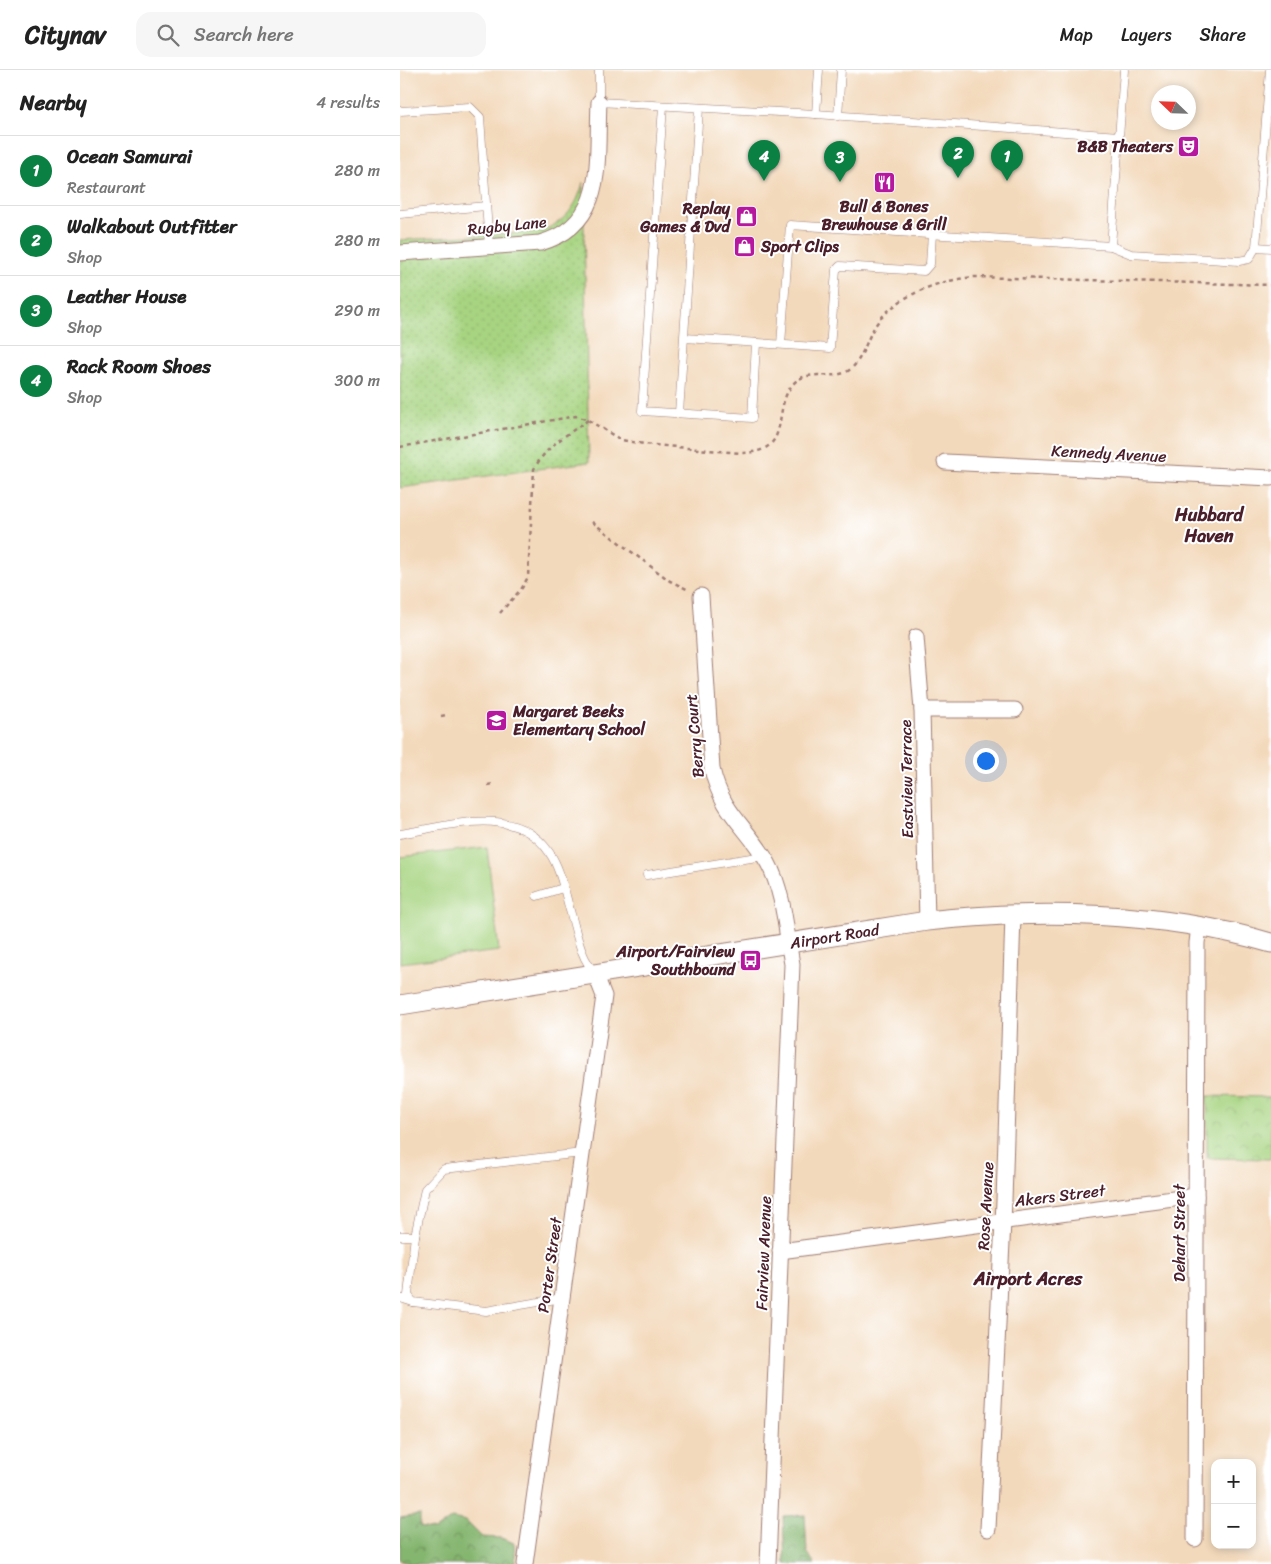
<!DOCTYPE html>
<meta charset="utf-8">
<style>
:root{--surface:#fff;--page:#f6f6f6;--text:#222;--muted:#767676;--line:#e0e0e0;--accent:#0b8043}
body{margin:0;font-family:Sriracha,sans-serif;background:var(--page);color:var(--text)}
.controls{position:absolute;right:15px;bottom:15px;display:grid;overflow:hidden;border-radius:10px;box-shadow:0 2px 8px #0003}
.controls button{width:45px;height:45px;display:grid;place-items:center;padding:0;border:0;border-bottom:1px solid var(--line);background:var(--surface);color:var(--text);font:25px sans-serif}
.compass{position:absolute;left:751px;top:15px;width:45px;height:45px;border-radius:50%;background:var(--surface);box-shadow:0 2px 8px #0003;rotate:293deg}
.you{position:absolute;left:585px;top:690px;width:18px;height:18px;margin:-12px;border:4px solid #fff;border-radius:50%;background:#1a73e8;box-shadow:0 0 0 8px #1a73e833}
.badge{display:grid;place-items:center;width:32px;height:32px;border-radius:50%;background:var(--accent);color:#fff;font-size:16px;font-weight:700}
.pin{position:absolute;translate:-50% -41px;filter:drop-shadow(0 1px 2px #0008)}
.pin::after{content:'';position:absolute;top:26px;width:18px;height:15px;background:inherit;clip-path:polygon(0 0,100% 0,50% 100%)}
.list{margin:0;padding:0;list-style:none}
h2{display:flex;justify-content:space-between;align-items:center;height:65px;margin:0;padding:0 20px;font-size:21px}
h2 small{font-size:16px;font-weight:400;color:var(--muted)}
.list li{display:grid;grid-template-columns:32px 1fr auto;gap:15px;align-items:center;box-sizing:border-box;height:70px;padding:0 20px;border-top:1px solid var(--line)}
.list b{display:block;font-size:19px;white-space:nowrap}
.list p{margin:0;font-size:16px;white-space:nowrap;color:var(--muted)}
.list em{font-size:16px;font-style:normal;color:var(--muted)}
.icon{flex:none;width:28px;height:28px;fill:none;stroke:currentColor;stroke-width:2;stroke-linecap:round;stroke-linejoin:round}
.map{position:relative;flex:none;width:871px;height:1494px;overflow:hidden}
header{display:flex;align-items:center;gap:30px;box-sizing:border-box;height:70px;padding:0 25px;background:var(--surface);border-bottom:1px solid var(--line)}
header strong{font-size:24px}
nav{display:flex;gap:28px;margin-inline-start:auto;font-size:18px}
.search{width:350px;height:45px;background:var(--page);display:flex;align-items:center;gap:12px;box-sizing:border-box;padding:0 18px;border-radius:15px;color:var(--muted);font-size:19px}
main{display:flex}
aside{flex:1;background:var(--surface)}
.map>svg:first-child{display:block}
.grass{fill:url(#grass-dots);stroke:#787a56}
.forest{fill:url(#forest-crowns);stroke:#686a4d}
.park{fill:url(#park-crowns);stroke:#787a56}
.pitch{fill:#a7d481;stroke:#787a56}
.lines{fill:none;stroke-linecap:round;stroke-linejoin:round}
.service-casing{stroke:#9e7c73;stroke-width:9}
.minor-casing{stroke:#9e7c73;stroke-width:17}
.tertiary-casing{stroke:#9e7c73;stroke-width:21}
.path{stroke:#9e7c73;stroke-width:2.5;stroke-dasharray:4 4;stroke-linecap:butt}
.service{stroke:#fff;stroke-width:8}
.minor{stroke:#fff;stroke-width:15}
.tertiary{stroke:#fff;stroke-width:19}
.labels{text-anchor:middle;stroke-width:4;stroke-linejoin:round;paint-order:stroke}
.poi-label{font-size:16px;font-weight:bold;fill:#4a1f2b;stroke:#fff;text-anchor:end}
.street-label{font-size:16px;fill:#4a1f2b;stroke:#fff}
.neighbourhood-label{font-size:18px;font-weight:bold;fill:#4a1f2b;stroke:#fff}
</style>
<header>
<strong>Citynav</strong>
<div class="search"><svg class="icon" aria-label="search" viewBox="0 0 24 24"><circle cx="10" cy="10" r="6"/><path d="M15 15l6 6"/></svg>Search here</div>
<nav><a>Map</a><a>Layers</a><a>Share</a></nav>
</header>
<main>
<aside>
<h2>Nearby<small>4 results</small></h2>
<ul class="list">
<li><span class="badge">1</span><div><b>Ocean Samurai</b><p>Restaurant</p></div><em>280 m</em></li>
<li><span class="badge">2</span><div><b>Walkabout Outfitter</b><p>Shop</p></div><em>280 m</em></li>
<li><span class="badge">3</span><div><b>Leather House</b><p>Shop</p></div><em>290 m</em></li>
<li><span class="badge">4</span><div><b>Rack Room Shoes</b><p>Shop</p></div><em>300 m</em></li>
</ul>
</aside>
<div class="map">
<svg width="871" height="1494" viewBox="0 0 871 1494">
<defs>
<pattern id="grass-dots" width="8" height="8" patternUnits="userSpaceOnUse" patternTransform="scale(1.25)"><rect width="8" height="8" fill="#a7d481"/><path d="M2 2h.1M6 6h.1" fill="none" stroke="#91b670" stroke-width="1.8" stroke-linecap="round"/></pattern>
<pattern id="forest-crowns" width="20" height="18" patternUnits="userSpaceOnUse" patternTransform="scale(1.25)"><rect width="20" height="18" fill="#85b66f"/><path d="M2 6a3 3 0 1 1 6 0M12 15a3 3 0 1 1 6 0" fill="none" stroke="#6f935b"/></pattern>
<pattern id="park-crowns" width="20" height="18" patternUnits="userSpaceOnUse" patternTransform="scale(1.25)"><rect width="20" height="18" fill="#a7d481"/><path d="M2 6a3 3 0 1 1 6 0M12 15a3 3 0 1 1 6 0" fill="none" stroke="#91b670"/></pattern>
</defs>
<rect width="100%" height="100%" fill="#fff"/>
<filter id="ink" filterUnits="userSpaceOnUse"><feTurbulence type="fractalNoise" baseFrequency=".02" numOctaves="2"/><feDisplacementMap in="SourceGraphic" scale="10" xChannelSelector="R" yChannelSelector="G"/><feConvolveMatrix kernelMatrix="1 2 1 2 8 2 1 2 1" color-interpolation-filters="sRGB"/></filter>
<filter id="wash" filterUnits="userSpaceOnUse"><feTurbulence type="fractalNoise" baseFrequency=".0096" numOctaves="4" result="noise"/><feDisplacementMap in="SourceGraphic" scale="20" xChannelSelector="R" yChannelSelector="G"/><feGaussianBlur stdDeviation="1.12" result="paint"/><feColorMatrix in="noise" values="0 0 0 0 0 0 0 0 0 0 0 0 0 0 0 0 0 1.4 0 .05"/><feComposite in="paint" operator="in"/></filter>
<g filter="url(#wash)">
<rect width="100%" height="100%" fill="#f3d9bb"/>
<path class="grass" d="M183 112 189 392 0 418V170L138 162C163 154 177 138 183 112Z"/>
<g class="forest">
<path d="M20 1445V1457L35 1460 52 1448 66 1451 82 1467 101 1468 114 1473 116 1494H9L0 1490V1448Z"/>
<path d="M405 1445 407 1482 415 1494H385L383 1446Z"/>
</g>
<path class="park" d="M807 1026 871 1027V1089L807 1088Z"/>
<path class="pitch" d="M87 777 99 881 0 893V787Z"/>
</g>
<g filter="url(#ink)">
<g class="lines">
<defs>
<g id="service">
<path d="M199 0V32L416 44 719 66"/>
<path d="M263 36 242 341 352 348 356 273"/>
<path d="M0 41 70 37 80 47 89 176"/>
<path d="M416 44 419 0"/>
<path d="M438 46 441 0"/>
<path d="M0 144 86 136"/>
<path d="M711 176 724 0"/>
<path d="M856 177 871 178"/>
<path d="M285 268 430 278 436 200 440 196 524 201 530 194 532 164"/>
<path d="M381 274 390 155 711 176 731 184 839 191 849 189 856 177 870 0"/>
<path d="M279 343 299 38"/>
<path d="M0 764C48 756 116 733 149 782 161 799 165 824 171 844 177 864 180 887 195 903"/>
<path d="M247 805 363 786"/>
<path d="M137 826 163 818"/>
<path d="M0 1166H15"/>
<path d="M0 1228 13 1232"/>
<path d="M162 1228 86 1241 13 1232 8 1225 15 1166 25 1119 44 1099 182 1083"/>
</g>
<g id="minor">
<path d="M0 183 140 173C208 154 196 89 199 32"/>
<path d="M545 392 871 408"/>
<path d="M301 526 312 699C322 744 347 756 368 793 384 822 386 862 392 894L368 1494"/>
<path d="M516 567 522 640 527 851"/>
<path d="M522 640H615"/>
<path d="M380 1181 796 1126"/>
<path d="M588 1459 604 1131 613 845"/>
<path d="M795 1469 797 873 799 856"/>
<path d="M125 1494 204 926 195 903"/>
</g>
<g id="tertiary">
<path id="s1" d="M0 935 527 851C638 839 763 841 871 873"/>
</g>
</defs>
<use href="#service" class="service-casing"/>
<use href="#minor" class="minor-casing"/>
<use href="#tertiary" class="tertiary-casing"/>
<g class="path">
<path d="M0 377 176 346 188 350 221 370 244 374 340 383C396 383 369 340 394 313 409 298 431 311 448 301 462 292 466 270 475 256 496 225 539 210 574 207L871 215"/>
<path d="M192 452 270 511 289 520"/>
<path d="M100 543 122 518 128 507 134 399C148 374 166 366 188 350"/>
<path d="M94 645 95 655"/>
<path d="M41 646 47 645"/>
<path d="M88 715 94 714"/>
</g>
<use href="#service" class="service"/>
<use href="#minor" class="minor"/>
<use href="#tertiary" class="tertiary"/>
</g>
</g>
<defs>
<symbol id="theatre-square" viewBox="-11 -11 22 22"><rect x="-9" y="-9" width="18" height="18" rx="4" fill="#b5179e" stroke="#fff"/><path d="M-5-5.5Q0-4 5-5.5V0Q5 5 0 6Q-5 5-5 0ZM-3.3-2.5H-1v1.5H-3.3ZM1-2.5H3.3v1.5H1ZM-2.8 1Q0 5.5 2.8 1Z" fill="#fff"/></symbol>
<symbol id="restaurant-square" viewBox="-11 -11 22 22"><rect x="-9" y="-9" width="18" height="18" rx="4" fill="#b5179e" stroke="#fff"/><path d="M-5-6h1v4h1v-4h1v4h1v-4h1v5L-1.5 .5V6h-2V.5L-5-1ZM5-6V6H3V1.5H1.5Q1.5-4 5-6Z" fill="#fff"/></symbol>
<symbol id="shop-square" viewBox="-11 -11 22 22"><rect x="-9" y="-9" width="18" height="18" rx="4" fill="#b5179e" stroke="#fff"/><path d="M-5-2.5h2.3a2.7 3.5 0 0 1 5.4 0H5L5.5 6h-11ZM-1.5-2.5h3a1.5 2.3 0 0 0-3 0Z" fill="#fff"/></symbol>
<symbol id="school-square" viewBox="-11 -11 22 22"><rect x="-9" y="-9" width="18" height="18" rx="4" fill="#b5179e" stroke="#fff"/><path d="M0-5L7-2L0 1L-7-2ZM-4 1L0 2.5L4 1V4Q0 6-4 4Z" fill="#fff"/></symbol>
<symbol id="bus-square" viewBox="-11 -11 22 22"><rect x="-9" y="-9" width="18" height="18" rx="4" fill="#b5179e" stroke="#fff"/><path d="M-5-6H5V4H4V6H2V4H-2V6H-4V4H-5ZM-3.5-4V0h7V-4ZM-3.5 1.2v1.5H-2V1.2ZM2 1.2v1.5H3.5V1.2Z" fill="#fff"/></symbol>
</defs>
<g fill-rule="evenodd">
<use href="#theatre-square" x="776" y="64" width="25" height="25"/>
<use href="#restaurant-square" x="472" y="100" width="25" height="25"/>
<use href="#shop-square" x="334" y="134" width="25" height="25"/>
<use href="#shop-square" x="332" y="164" width="25" height="25"/>
<use href="#school-square" x="84" y="638" width="25" height="25"/>
<use href="#bus-square" x="338" y="878" width="25" height="25"/>
</g>
<g class="labels">
<g class="poi-label">
<text x="773" y="82">B&amp;B Theaters</text>
<text x="484" y="142" text-anchor="middle">Bull &amp; Bones<tspan x="484" dy="18">Brewhouse &amp; Grill</tspan></text>
<text x="330" y="144">Replay<tspan x="330" dy="18">Games &amp; Dvd</tspan></text>
<text x="361" y="182" text-anchor="start">Sport Clips</text>
<text x="113" y="647" text-anchor="start">Margaret Beeks<tspan x="113" dy="18">Elementary School</tspan></text>
<text x="335" y="887">Airport/Fairview<tspan x="335" dy="18">Southbound</tspan></text>
</g>
<g class="street-label">
<text transform="translate(107 155) rotate(-6)" y="6">Rugby Lane</text>
<text transform="translate(709 383) rotate(3)" y="6">Kennedy Avenue</text>
<text transform="translate(294 666) rotate(-95)" y="6">Berry Court</text>
<text transform="translate(506 709) rotate(-91)" y="6">Eastview Terrace</text>
<text dy="6" stroke="none"><textPath href="#s1" startOffset="440">Airport Road</textPath></text>
<text transform="translate(660 1125) rotate(-7)" y="6">Akers Street</text>
<text transform="translate(585 1136) rotate(-87)" y="6">Rose Avenue</text>
<text transform="translate(779 1163) rotate(-90)" y="6">Dehart Street</text>
<text transform="translate(363 1183) rotate(-88)" y="6">Fairview Avenue</text>
<text transform="translate(149 1195) rotate(-82)" y="6">Porter Street</text>
</g>
<g class="neighbourhood-label">
<text x="809" y="451">Hubbard<tspan x="809" dy="21">Haven</tspan></text>
<text x="628" y="1215">Airport Acres</text>
</g>
</g>
</svg>
<div class="controls">
<button>+</button>
<button>−</button>
</div>
<svg class="compass" viewBox="-18 -18 36 36"><path d="M0-13l5 13h-10z" fill="#e53935"/><path d="M0 13l5-13h-10z" fill="#767676"/></svg>
<div class="you"></div>
<div class="pin badge" style="left:607px;top:111px">1</div>
<div class="pin badge" style="left:558px;top:108px">2</div>
<div class="pin badge" style="left:440px;top:112px">3</div>
<div class="pin badge" style="left:364px;top:111px">4</div>
</div>
</main>
